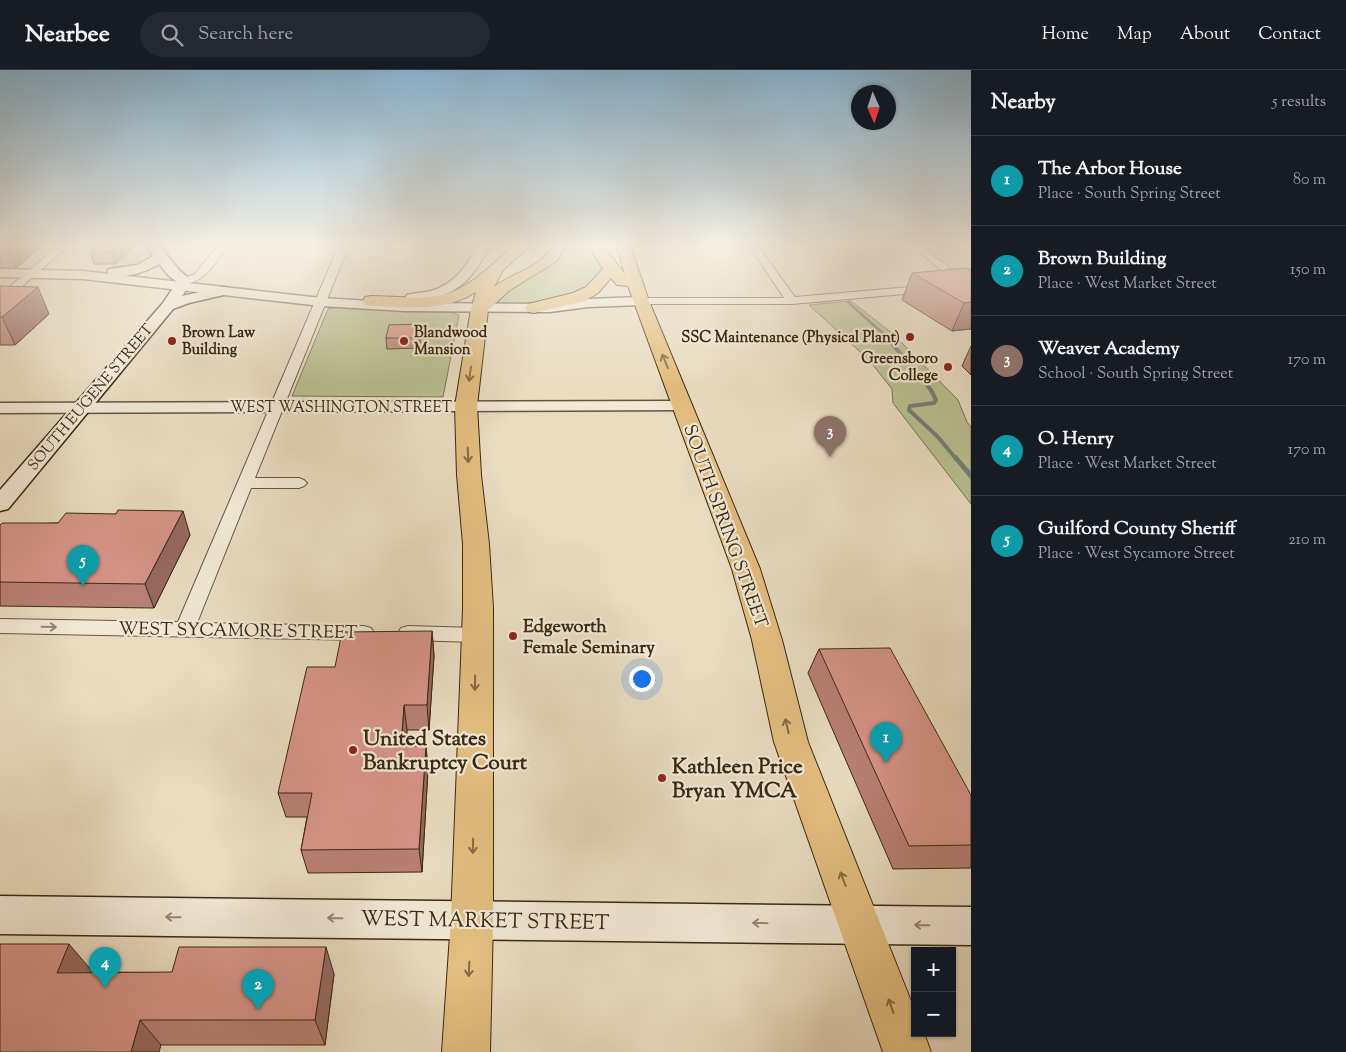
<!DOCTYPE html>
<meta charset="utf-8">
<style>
:root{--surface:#171b24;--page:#242831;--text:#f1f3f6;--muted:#9ea1a6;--line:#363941;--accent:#c59692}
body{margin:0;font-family:"Sorts Mill Goudy",serif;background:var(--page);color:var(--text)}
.controls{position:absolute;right:15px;bottom:15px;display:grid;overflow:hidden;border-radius:0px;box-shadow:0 1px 4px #0004}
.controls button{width:45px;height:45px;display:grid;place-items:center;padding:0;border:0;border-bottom:1px solid var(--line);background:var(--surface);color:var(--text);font:25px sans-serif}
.compass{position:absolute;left:851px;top:15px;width:45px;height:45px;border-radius:50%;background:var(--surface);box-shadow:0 1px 4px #0004;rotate:177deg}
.you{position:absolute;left:641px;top:608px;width:18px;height:18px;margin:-12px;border:4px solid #fff;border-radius:50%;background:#1a73e8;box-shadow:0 0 0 8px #1a73e833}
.badge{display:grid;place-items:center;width:32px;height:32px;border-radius:50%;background:var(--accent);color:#fff;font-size:16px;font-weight:700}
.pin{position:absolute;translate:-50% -41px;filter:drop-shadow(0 1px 2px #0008)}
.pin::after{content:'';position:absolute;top:26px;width:18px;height:15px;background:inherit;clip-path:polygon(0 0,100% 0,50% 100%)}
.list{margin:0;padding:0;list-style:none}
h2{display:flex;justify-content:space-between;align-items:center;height:65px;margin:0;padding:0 20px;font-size:21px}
h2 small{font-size:16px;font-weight:400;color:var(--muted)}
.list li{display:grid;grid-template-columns:32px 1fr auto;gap:15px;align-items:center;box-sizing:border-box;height:90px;padding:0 20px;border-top:1px solid var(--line)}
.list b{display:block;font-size:19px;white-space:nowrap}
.list p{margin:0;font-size:16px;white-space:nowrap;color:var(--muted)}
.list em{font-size:16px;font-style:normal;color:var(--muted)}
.icon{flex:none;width:28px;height:28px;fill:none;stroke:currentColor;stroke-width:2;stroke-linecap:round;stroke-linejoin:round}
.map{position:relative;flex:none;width:971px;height:982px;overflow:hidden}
header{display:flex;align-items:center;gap:30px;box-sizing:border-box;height:70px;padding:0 25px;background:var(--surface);border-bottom:1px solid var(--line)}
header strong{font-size:24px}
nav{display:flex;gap:28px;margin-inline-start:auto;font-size:18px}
.search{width:350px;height:45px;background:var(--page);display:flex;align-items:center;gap:12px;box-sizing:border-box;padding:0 18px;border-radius:28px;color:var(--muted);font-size:19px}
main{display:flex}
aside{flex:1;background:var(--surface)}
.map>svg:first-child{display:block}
.green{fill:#b9c091;stroke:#7a7451}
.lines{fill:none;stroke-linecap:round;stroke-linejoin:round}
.stream-far2{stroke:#738076;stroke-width:3}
.stream-far1{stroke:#738076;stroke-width:4}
.stream{stroke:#738076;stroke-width:5}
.minor-casing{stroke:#66563d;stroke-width:2}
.tertiary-casing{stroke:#66563d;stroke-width:3}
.secondary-casing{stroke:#3a2911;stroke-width:3}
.primary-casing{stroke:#3a2911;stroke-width:2}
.minor{fill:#f1e8d7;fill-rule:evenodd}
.tertiary{fill:#f1e8d7;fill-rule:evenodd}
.secondary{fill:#f1e8d7;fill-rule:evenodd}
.primary{fill:#e4be80;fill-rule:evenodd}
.wall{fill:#b97f76;stroke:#3a2911}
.shaded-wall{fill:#966860;stroke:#3a2911}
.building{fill:#d79489;stroke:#3a2911}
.oneway{stroke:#866c43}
.oneway2{stroke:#968874}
.poi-dot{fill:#8f2418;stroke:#f1e8d7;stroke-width:2}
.labels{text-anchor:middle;stroke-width:4.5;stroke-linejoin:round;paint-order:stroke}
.far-poi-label{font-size:15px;font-weight:bold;fill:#3a2911;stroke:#f1e8d7;text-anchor:start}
.far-street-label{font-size:15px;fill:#3a2911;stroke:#f1e8d7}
.street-label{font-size:18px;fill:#3a2911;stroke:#f1e8d7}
.poi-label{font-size:18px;font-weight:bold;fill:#3a2911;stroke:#f1e8d7;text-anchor:start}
.near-poi-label{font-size:21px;font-weight:bold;fill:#3a2911;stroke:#f1e8d7;text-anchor:start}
.near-street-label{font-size:21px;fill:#3a2911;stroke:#f1e8d7}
</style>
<header>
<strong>Nearbee</strong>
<div class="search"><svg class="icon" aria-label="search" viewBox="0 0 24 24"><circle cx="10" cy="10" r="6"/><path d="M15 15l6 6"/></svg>Search here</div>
<nav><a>Home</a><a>Map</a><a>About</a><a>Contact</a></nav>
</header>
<main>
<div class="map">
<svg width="971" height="982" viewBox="0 0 971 982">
<rect width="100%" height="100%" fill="#e9dcc1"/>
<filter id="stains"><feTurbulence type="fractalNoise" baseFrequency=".004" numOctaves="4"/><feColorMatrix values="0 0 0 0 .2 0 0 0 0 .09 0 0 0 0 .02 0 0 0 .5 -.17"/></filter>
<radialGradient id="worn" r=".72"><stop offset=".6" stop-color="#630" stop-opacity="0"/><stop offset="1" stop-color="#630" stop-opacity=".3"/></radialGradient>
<g class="green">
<path d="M564 175H586L603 199C598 205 593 212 587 217 566 234 520 234 495 235L503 222 555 191 561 185Z"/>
<path d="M132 178 143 192 140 195 120 199 111 198Z"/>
<path d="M851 231 893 264 958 330 967 352 971 357V434L893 333 892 319 869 290 809 235Z"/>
<path d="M338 237 450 242 459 245 443 327 292 326 328 239Z"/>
</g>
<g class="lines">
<path class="stream-far2" d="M848 232 890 270"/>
<path class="stream-far1" d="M888 269 931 320 936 330 934 333 910 336 909 340 937 366 957 390"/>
<path class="stream" d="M956 388 971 406"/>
<defs>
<g id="minor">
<path d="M59 175H69L4 232 0 233V225Z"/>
<path d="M218 175H228C217 190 203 217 181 213V209L195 204Z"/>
<path d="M339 175H349L255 408H299L304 410 307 413 304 416 299 418H251L197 553 364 556 371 558 374 563 371 568 364 570 0 563V549L178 552Z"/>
<path d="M749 175H757L795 227 956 213 911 175H920L968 212H971V218L792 234H641L636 231 641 228H784Z"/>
<path d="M408 556 476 558 483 560 486 565 483 570 476 572 408 570 401 568 398 563 401 558Z"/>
</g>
<g id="tertiary">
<path d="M478 175H490C475 204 463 221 431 229 423 231 415 233 407 231L405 228 407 225C415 223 423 223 431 221 455 214 467 196 478 175Z"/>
<path d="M0 199 83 201 321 228 405 233 550 234 588 229 641 227 648 231 641 235 588 237 550 242 405 241 321 236 83 209 0 207Z"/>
<path d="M683 331 689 332 692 336 689 340 0 343V333Z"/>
</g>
<g id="secondary">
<path d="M146 175H159L179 200 192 211 182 226 223 217 228 218 230 221 228 224 189 233 173 239 8 439 0 441V420L163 233 177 212 169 206 159 194C145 202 126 209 109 205L107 202 109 199 137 195 153 186Z"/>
<path d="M0 826 971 837V875L0 864Z"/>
</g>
<g id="primary">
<path d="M515 175H531L503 200 494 217C512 203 543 197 552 175H566L557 191 510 220 488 240 477 336 481 405 489 474 493 538V850L490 982H442L451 850 463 538V474L457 405 455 336 471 239 476 222C446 242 406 237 371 236L365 235 363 231 365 227 371 226C396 226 425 231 449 223 475 214 495 191 515 175Z"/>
<path d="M588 175H602L625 204 616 175H630L649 231 760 499 782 570 808 672 915 941V963H924L931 982H883L774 672 752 570 732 499 628 216 617 215 611 208 598 223 585 231 534 243 528 242 525 238 528 234 573 223 586 217 603 199Z"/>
</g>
</defs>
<use href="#minor" class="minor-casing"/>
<use href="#tertiary" class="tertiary-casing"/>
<use href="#secondary" class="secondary-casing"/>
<use href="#primary" class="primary-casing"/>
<use href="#minor" class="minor"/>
<use href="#tertiary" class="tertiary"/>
<use href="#secondary" class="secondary"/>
<use href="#primary" class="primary"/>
</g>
<g class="wall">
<path d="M0 175 39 178 16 198H0Z"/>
<path d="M134 176 115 194H94L90 181Z"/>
<path d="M971 200V260L970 259 952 261 902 230 912 203Z"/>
<path d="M0 216 49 244 15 275H0Z"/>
<path d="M421 264 419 278 387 279 386 268Z"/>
<path d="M971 276V305L962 296Z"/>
<path d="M116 444 190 465 154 538 0 536V455L58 453Z"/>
<path d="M432 561 434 586 429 660H407L406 676H426L428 700 422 802 308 803 301 780 307 747H286L278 723Z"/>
<path d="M819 579 971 725V798L893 799 808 603Z"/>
<path d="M92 901 91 902 334 904 325 975H161L0 982Z"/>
</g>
<g class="shaded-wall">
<path d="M11 175H38L39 178 16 198 8 178Z"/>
<path d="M118 175H133L134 176 115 194 111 181Z"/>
<path d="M38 217 49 244 15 275 2 247Z"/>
<path d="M971 232V257L970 259 952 261 964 233Z"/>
<path d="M420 254 421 264 419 278 418 268Z"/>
<path d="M183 441 190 465 154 538 145 514Z"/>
<path d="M432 561 434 586 429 660 427 635Z"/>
<path d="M404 635 407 660 404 700 401 676Z"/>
<path d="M426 676 428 700 422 802 419 779Z"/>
<path d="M69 874 92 901 82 929 57 903Z"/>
<path d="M326 877 334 904 325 975 315 950Z"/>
<path d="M140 950 161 975 159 982H131Z"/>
</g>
<g class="building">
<path d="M0 175H11L8 178H0Z"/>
<path d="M97 175H118L111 181H90Z"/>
<path d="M967 198 971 200V232L964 233 912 203Z"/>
<path d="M0 216 38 217 2 247H0Z"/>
<path d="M420 254 418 268H386L389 255Z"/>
<path d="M118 440 183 441 145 514 0 512V455L2 453H58L66 443 116 444Z"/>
<path d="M432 561 427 635H404L401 676H426L419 779 301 780 312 723H278L307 597H335L342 562Z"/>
<path d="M890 578 971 725V775L909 776 819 579Z"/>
<path d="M0 874H69L57 903 172 902 179 877H326L315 950H140L131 982H0Z"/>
</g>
<defs><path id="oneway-shaft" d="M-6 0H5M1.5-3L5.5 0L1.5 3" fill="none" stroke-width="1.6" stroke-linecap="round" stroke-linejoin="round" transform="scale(1.25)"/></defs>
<g class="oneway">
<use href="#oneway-shaft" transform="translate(665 291) rotate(-112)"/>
<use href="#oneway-shaft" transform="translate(470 304) rotate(98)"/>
<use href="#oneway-shaft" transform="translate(468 385) rotate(88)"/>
<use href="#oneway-shaft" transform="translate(475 613) rotate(91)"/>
<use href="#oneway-shaft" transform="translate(787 656) rotate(-103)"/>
<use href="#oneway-shaft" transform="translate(473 776) rotate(91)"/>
<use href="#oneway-shaft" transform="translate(843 809) rotate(-111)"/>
<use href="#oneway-shaft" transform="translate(469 899) rotate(93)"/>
<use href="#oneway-shaft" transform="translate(891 936) rotate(-110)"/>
</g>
<g class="oneway2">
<use href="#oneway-shaft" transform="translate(49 557) rotate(1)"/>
<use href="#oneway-shaft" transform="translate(173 847) rotate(-179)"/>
<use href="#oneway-shaft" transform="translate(335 848) rotate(-179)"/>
<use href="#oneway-shaft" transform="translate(760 853) rotate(-179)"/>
<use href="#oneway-shaft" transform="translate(922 855) rotate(-179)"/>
</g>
<linearGradient id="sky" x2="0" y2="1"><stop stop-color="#88b6d5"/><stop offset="0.56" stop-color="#f5efe3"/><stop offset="1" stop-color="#f5efe3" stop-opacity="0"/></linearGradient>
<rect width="971" height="312" fill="url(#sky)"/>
<g class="poi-dot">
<circle cx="910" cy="267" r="5"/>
<circle cx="172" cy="271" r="5"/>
<circle cx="404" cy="271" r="5"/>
<circle cx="948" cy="297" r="5"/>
<circle cx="513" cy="566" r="5"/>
<circle cx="353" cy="680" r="5"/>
<circle cx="662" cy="708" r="5"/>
</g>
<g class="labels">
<g class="far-poi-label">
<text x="182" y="267">Brown Law<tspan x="182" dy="17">Building</tspan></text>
<text x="414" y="267">Blandwood<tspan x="414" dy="17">Mansion</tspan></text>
<text x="900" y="272" text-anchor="end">SSC Maintenance (Physical Plant)</text>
<text x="938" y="293" text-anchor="end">Greensboro<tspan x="938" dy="17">College</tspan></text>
</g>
<g class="far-street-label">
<text transform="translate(90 327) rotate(-50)" y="5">SOUTH EUGENE STREET</text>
<text x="341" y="342">WEST WASHINGTON STREET</text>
</g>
<g class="street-label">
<text transform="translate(726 456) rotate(70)" y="6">SOUTH SPRING STREET</text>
<text transform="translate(238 560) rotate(1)" y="6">WEST SYCAMORE STREET</text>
</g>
<g class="poi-label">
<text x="523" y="562">Edgeworth<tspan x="523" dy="21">Female Seminary</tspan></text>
</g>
<g class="near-poi-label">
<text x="363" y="675">United States<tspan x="363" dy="24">Bankruptcy Court</tspan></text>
<text x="672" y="703">Kathleen Price<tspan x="672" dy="24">Bryan YMCA</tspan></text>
</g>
<g class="near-street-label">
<text transform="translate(485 850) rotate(1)" y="7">WEST MARKET STREET</text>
</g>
</g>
<rect width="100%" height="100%" filter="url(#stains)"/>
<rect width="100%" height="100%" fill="url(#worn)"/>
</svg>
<div class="controls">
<button>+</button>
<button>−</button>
</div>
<svg class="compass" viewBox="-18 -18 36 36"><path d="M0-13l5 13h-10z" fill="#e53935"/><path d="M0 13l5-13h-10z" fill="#9ea1a6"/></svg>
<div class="you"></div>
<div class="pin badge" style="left:886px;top:693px;background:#0f9aa8">1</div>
<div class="pin badge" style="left:258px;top:940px;background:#0f9aa8">2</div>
<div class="pin badge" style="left:830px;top:387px;background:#8d6e63">3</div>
<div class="pin badge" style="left:105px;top:918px;background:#0f9aa8">4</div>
<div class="pin badge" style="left:83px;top:516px;background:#0f9aa8">5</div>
</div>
<aside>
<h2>Nearby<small>5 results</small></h2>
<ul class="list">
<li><span class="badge" style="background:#0f9aa8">1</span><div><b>The Arbor House</b><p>Place · South Spring Street</p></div><em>80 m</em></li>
<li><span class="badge" style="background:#0f9aa8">2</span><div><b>Brown Building</b><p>Place · West Market Street</p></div><em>150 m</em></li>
<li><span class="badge" style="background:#8d6e63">3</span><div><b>Weaver Academy</b><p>School · South Spring Street</p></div><em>170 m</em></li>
<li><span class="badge" style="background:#0f9aa8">4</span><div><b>O. Henry</b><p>Place · West Market Street</p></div><em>170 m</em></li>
<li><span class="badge" style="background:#0f9aa8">5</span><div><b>Guilford County Sheriff</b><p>Place · West Sycamore Street</p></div><em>210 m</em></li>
</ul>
</aside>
</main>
